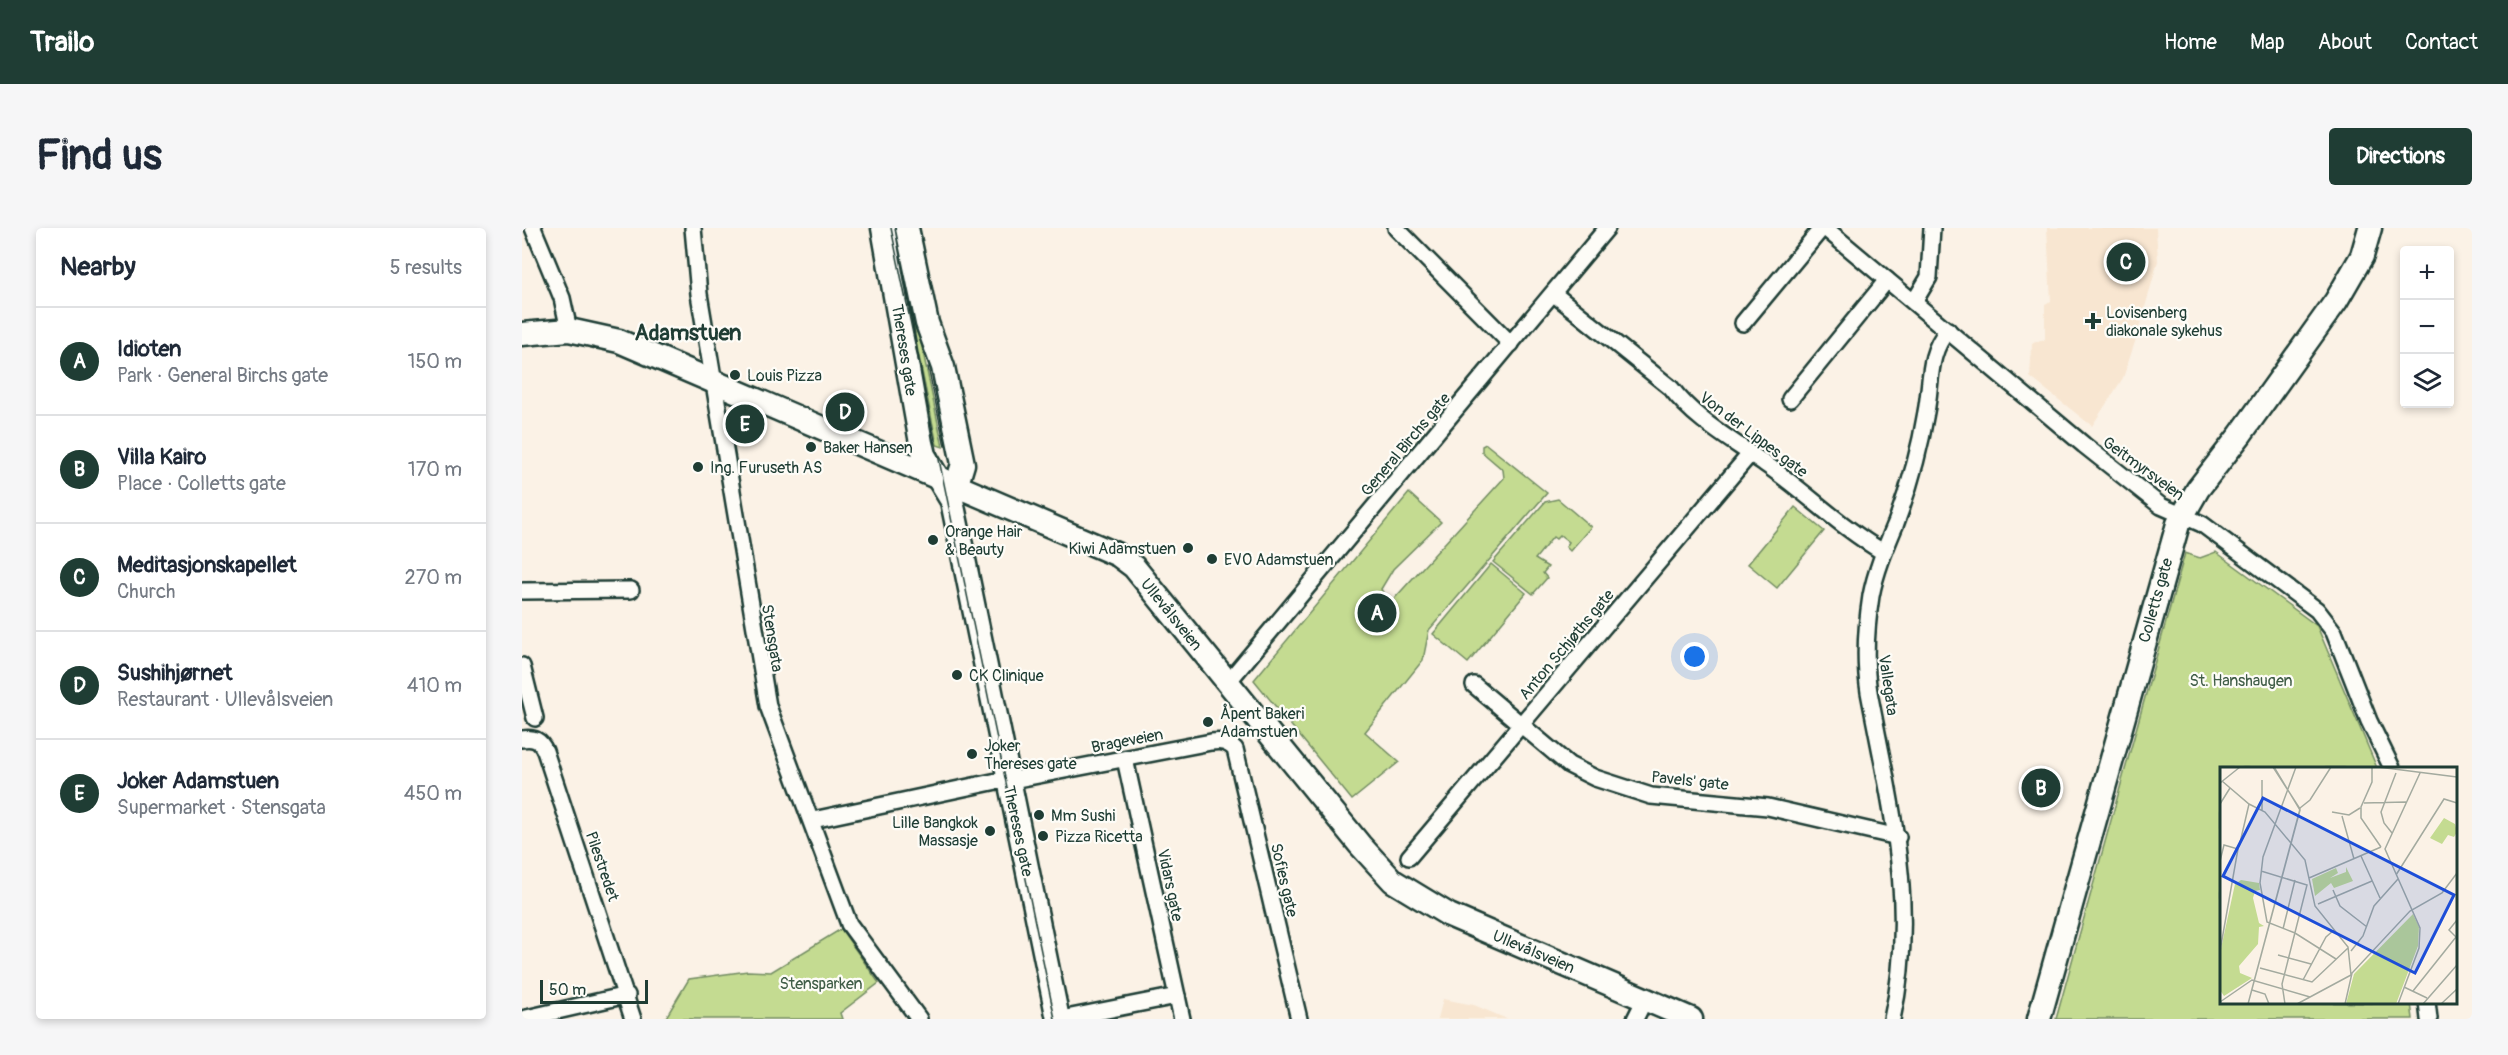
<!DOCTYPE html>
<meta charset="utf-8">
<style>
:root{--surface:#fff;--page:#f6f6f7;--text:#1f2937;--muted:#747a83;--line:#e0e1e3;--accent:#1f3d34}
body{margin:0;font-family:Pangolin,sans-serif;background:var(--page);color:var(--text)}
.controls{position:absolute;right:18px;top:18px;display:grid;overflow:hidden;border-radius:6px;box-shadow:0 3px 9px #0003}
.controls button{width:54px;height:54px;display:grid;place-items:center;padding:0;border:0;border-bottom:2px solid var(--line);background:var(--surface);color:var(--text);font:30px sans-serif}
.scale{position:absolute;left:18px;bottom:15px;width:108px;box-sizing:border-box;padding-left:6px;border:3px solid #1f3d34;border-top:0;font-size:16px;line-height:21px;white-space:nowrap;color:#1f3d34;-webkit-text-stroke:4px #fdfcf7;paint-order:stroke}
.you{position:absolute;left:1173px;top:429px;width:21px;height:21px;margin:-15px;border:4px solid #fff;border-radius:50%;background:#1a73e8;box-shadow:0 0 0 9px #1a73e833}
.badge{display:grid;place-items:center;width:39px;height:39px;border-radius:50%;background:var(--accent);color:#fff;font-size:20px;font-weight:700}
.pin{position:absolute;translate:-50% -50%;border:3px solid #fff;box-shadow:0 2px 6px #0006}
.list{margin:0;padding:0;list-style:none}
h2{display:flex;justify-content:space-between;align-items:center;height:78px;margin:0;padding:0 24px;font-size:26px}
h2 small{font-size:20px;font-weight:400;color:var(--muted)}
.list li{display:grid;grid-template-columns:39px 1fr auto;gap:18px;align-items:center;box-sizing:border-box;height:108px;padding:0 24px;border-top:2px solid var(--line)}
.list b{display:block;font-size:22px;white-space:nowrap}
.list p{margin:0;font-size:20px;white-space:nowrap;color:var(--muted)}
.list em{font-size:20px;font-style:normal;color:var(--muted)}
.icon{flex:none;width:33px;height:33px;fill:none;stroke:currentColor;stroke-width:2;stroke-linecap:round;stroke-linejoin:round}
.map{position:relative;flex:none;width:1950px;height:791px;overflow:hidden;border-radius:6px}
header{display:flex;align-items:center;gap:36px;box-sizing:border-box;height:84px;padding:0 30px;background:var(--accent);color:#fff}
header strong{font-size:28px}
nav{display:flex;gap:33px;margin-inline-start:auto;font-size:21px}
.intro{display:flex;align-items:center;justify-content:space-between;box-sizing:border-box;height:144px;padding:0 36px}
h1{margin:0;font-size:42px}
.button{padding:15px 27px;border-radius:6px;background:var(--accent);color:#fff;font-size:21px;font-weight:700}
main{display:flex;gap:36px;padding:0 36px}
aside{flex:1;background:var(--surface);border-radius:6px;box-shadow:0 3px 9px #0003}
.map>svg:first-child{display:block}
.built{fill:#f8e6d1}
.green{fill:#c4db91;stroke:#728c62;stroke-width:1.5}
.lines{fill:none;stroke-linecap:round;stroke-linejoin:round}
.street-casing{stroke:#1f3d34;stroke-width:20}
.secondary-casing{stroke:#1f3d34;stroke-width:27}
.street{stroke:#fdfcf7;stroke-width:15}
.secondary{stroke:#fdfcf7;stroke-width:22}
.tram{stroke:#1f3d34;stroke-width:1.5}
.poi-dot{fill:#1f3d34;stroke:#fdfcf7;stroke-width:2}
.labels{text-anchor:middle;stroke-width:4.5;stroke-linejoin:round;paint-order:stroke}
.poi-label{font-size:16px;fill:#1f3d34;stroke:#fdfcf7;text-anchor:start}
.street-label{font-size:16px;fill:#1f3d34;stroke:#fdfcf7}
.park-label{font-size:16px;fill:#405d47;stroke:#fdfcf7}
.district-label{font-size:22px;font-weight:bold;fill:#1f3d34;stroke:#fdfcf7}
.inset-road{fill:none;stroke:#a3aa9f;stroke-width:1.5}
.view{fill:#1d4ed8;fill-opacity:0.15;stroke:#1d4ed8;stroke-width:3}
.inset-edge{fill:none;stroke:#1f3d34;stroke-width:3}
</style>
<header>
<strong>Trailo</strong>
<nav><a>Home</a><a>Map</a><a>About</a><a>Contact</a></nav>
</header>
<div class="intro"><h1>Find us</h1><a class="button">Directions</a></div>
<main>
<aside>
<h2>Nearby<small>5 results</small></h2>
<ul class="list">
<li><span class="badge">A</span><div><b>Idioten</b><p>Park · General Birchs gate</p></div><em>150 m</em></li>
<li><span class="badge">B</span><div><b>Villa Kairo</b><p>Place · Colletts gate</p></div><em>170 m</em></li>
<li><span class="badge">C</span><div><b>Meditasjonskapellet</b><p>Church</p></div><em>270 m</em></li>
<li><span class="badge">D</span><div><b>Sushihjørnet</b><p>Restaurant · Ullevålsveien</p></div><em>410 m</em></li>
<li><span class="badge">E</span><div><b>Joker Adamstuen</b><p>Supermarket · Stensgata</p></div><em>450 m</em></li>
</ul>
</aside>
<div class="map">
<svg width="1950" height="791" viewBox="0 0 1950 791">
<rect width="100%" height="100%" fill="#fbf2e6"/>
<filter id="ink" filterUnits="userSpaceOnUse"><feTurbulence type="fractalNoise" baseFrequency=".0167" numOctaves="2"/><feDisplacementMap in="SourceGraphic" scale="12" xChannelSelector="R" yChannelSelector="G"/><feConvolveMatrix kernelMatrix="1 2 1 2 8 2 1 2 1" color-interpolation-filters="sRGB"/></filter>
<g filter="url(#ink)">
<g class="built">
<path d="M1525 0H1634L1636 33 1614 111 1601 150 1570 198 1508 149 1510 115 1523 112V76L1529 73Z"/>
<path d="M921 771 952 777 985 791H916Z"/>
</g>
<g class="green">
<path d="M388 81H392L421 219 415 217 397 129 392 130 387 106 393 105Z"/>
<path d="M964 216 1025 265 907 402 901 432 843 504 877 534 830 572 732 452 887 265 919 294 871 341 859 361 863 368 871 372 982 250 981 242 960 224V218Z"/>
<path d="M1036 271 1069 299 1048 323 1044 319 1047 314 1038 307 1034 311 1031 309 1013 331 1026 339 1021 345 1025 350 1011 366 971 334 1023 274Z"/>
<path d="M1273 279 1302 303 1255 360 1226 336Z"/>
<path d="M1694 324 1795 398 1855 540H1700V774L1889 775 1891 791H1534L1663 325 1678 330Z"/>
<path d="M969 336 1004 365 946 435 911 406Z"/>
<path d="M319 701 357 755 318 785 320 791H143L167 751 226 743 249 744Z"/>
</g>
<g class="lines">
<defs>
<g id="street">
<path d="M11 0 40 70 47 102"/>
<path d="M171 0 177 66 246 478 327 696 397 791"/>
<path d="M874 0 989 116"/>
<path d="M1303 0 1562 217 1639 278 1680 296 1795 382 1812 404 1847 493 1870 540"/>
<path d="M1032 66 1149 160C1173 192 1210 212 1242 235 1283 263 1318 299 1361 324"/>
<path d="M1392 74 1407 49 1410 0"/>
<path d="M1221 95 1300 0"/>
<path d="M1268 171 1365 52"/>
<path d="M0 363 109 362"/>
<path d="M0 438 13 490"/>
<path d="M706 454 1085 0"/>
<path d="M952 457 1047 537 1073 550 1129 568 1246 579 1376 609"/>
<path d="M0 511C12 509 18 512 23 523L111 791"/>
<path d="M603 531 660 791"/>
<path d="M291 592 475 553 496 551 689 514C699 513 705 513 713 521L777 791"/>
<path d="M887 629 1228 226"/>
<path d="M1905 774 1907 791"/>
<path d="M0 791 105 767"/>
<path d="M539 791 655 768"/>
<path d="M1113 791 1123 771"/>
<path d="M1370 791C1396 678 1368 575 1347 464 1342 432 1344 400 1349 368 1354 342 1364 319 1374 295 1387 260 1398 221 1404 184 1410 154 1405 126 1426 102"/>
</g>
<g id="secondary">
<path d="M361 0 399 215 402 227 430 273 536 791"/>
<path d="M385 0 405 95 421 139 441 236 430 272"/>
<path d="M0 106 47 102 97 113 596 327 612 339 838 617 871 653 927 687 1169 791"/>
<path d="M1517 791 1656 296 1676 261 1718 207 1814 73 1840 28 1848 0"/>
</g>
</defs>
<use href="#street" class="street-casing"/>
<use href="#secondary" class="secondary-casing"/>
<use href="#street" class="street"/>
<use href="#secondary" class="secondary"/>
<g class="tram">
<path d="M369 0 533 791"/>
<path d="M406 139 423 218"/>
</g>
</g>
</g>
<g class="poi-dot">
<path d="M1568 84h6v6h6v6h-6v6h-6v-6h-6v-6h6z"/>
<circle cx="213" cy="147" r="6"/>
<circle cx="289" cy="219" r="6"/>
<circle cx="176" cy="239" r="6"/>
<circle cx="411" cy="312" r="6"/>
<circle cx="666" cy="320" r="6"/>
<circle cx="690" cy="331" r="6"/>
<circle cx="435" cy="447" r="6"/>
<circle cx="686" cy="494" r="6"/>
<circle cx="450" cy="526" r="6"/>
<circle cx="517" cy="587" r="6"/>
<circle cx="468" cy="603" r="6"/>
<circle cx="521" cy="608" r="6"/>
</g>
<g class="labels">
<g class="poi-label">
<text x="1584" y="90">Lovisenberg<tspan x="1584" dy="18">diakonale sykehus</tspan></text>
<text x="225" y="153">Louis Pizza</text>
<text x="301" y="225">Baker Hansen</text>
<text x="188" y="245">Ing. Furuseth AS</text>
<text x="423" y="309">Orange Hair<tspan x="423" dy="18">&amp; Beauty</tspan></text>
<text x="654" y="326" text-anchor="end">Kiwi Adamstuen</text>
<text x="702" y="337">EVO Adamstuen</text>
<text x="447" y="453">CK Clinique</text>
<text x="698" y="491">Åpent Bakeri<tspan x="698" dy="18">Adamstuen</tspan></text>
<text x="462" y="523">Joker<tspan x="462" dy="18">Thereses gate</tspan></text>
<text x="529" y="593">Mm Sushi</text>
<text x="456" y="600" text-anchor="end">Lille Bangkok<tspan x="456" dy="18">Massasje</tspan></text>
<text x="533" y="614">Pizza Ricetta</text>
</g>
<g class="street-label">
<text transform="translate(383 122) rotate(81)" y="6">Thereses gate</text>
<text transform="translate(1232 206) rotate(37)" y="6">Von der Lippes gate</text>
<text transform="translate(883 216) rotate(-50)" y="6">General Birchs gate</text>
<text transform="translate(1622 240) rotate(36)" y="6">Geitmyrsveien</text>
<text transform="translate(1633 372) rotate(-74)" y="6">Colletts gate</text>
<text transform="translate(650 386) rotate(51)" y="6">Ullevålsveien</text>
<text transform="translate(251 410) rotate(81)" y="6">Stensgata</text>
<text transform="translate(1044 416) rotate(-50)" y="6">Anton Schjøths gate</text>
<text transform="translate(1367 457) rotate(82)" y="6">Vallegata</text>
<text transform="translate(605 512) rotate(-11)" y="6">Brageveien</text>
<text transform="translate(1168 552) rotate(6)" y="6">Pavels' gate</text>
<text transform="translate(497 603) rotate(78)" y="6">Thereses gate</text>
<text transform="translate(81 638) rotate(71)" y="6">Pilestredet</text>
<text transform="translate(763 652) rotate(77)" y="6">Sofies gate</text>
<text transform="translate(649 657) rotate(78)" y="6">Vidars gate</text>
<text transform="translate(1012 723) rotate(23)" y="6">Ullevålsveien</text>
</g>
<g class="park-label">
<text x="1719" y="458">St. Hanshaugen</text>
<text x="299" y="761">Stensparken</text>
</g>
<g class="district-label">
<text x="166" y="112">Adamstuen</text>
</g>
</g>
<g transform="translate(1698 539)">
<rect width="237" height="237" fill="#fbf2e6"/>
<path d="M224 51 235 57 237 65 234 70 228 68 222 77 210 71ZM126 100 133 114 114 121 111 116 95 129 92 112 116 101 118 106 110 111 126 105ZM21 113 39 116 40 123 35 124 33 131 39 156 44 159 39 160 38 177 19 199 20 206 32 211 4 229 0 223V186L15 117ZM193 147 199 160 198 179 176 237H126L134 207Z" fill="#c4db91"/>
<path class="inset-road" d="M76 0 43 90 40 116 47 155 75 166 116 192M152 0V15L141 40V51L161 80M158 0 237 10M42 13V43M2 14 29 37 45 45 85 93 95 139 128 180 131 208 77 237M0 16 20 0M144 36 186 35M0 37 10 21M80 41 90 33 111 0M112 45 129 48 140 41M122 49 134 92M172 66 164 56 161 45 176 6M19 80 29 37M141 89 160 131M0 94 4 78 18 82 0 184M41 104 87 118 62 217 65 237M176 108 224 32 237 36M89 111 161 80M113 123 120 139 147 160M98 137 152 114M63 162 75 113M131 184 143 169 154 139 178 112M58 188 91 197M40 201 92 215 128 181M83 213 106 170 114 163M184 220 207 231M32 223 45 227 49 237M193 224 236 170 229 163 237 153M0 235 32 213 90 230M28 237 80 42 53 0M28 237 80 43 54 0M125 237 132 206 190 144 222 126 237 106M178 237 199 181 200 161 165 82 200 6M203 237 237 198M221 237 237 222"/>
<path class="view" d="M43 31 234 128 195 206 3 109Z"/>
<rect width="237" height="237" class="inset-edge"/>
</g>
</svg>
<div class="controls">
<button>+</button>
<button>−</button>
<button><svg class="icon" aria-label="layers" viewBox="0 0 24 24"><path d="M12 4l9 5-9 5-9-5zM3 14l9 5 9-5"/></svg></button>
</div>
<div class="scale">50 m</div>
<div class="you"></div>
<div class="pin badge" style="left:855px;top:385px">A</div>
<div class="pin badge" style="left:1519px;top:560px">B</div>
<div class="pin badge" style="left:1604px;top:34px">C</div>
<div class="pin badge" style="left:323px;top:184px">D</div>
<div class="pin badge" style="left:223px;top:196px">E</div>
</div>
</main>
